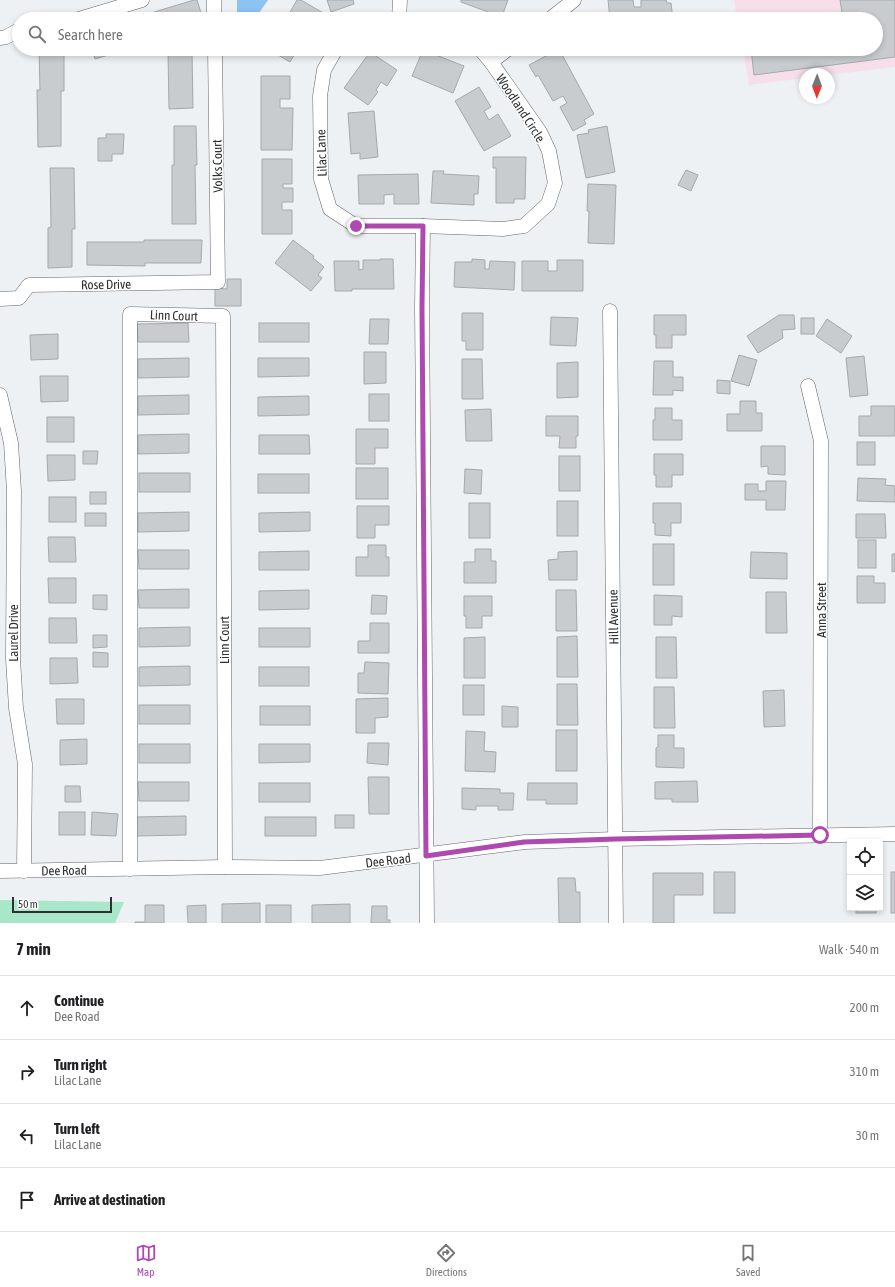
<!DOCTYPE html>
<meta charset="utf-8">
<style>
:root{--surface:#fff;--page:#f6f6f6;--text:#202124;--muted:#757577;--line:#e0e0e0;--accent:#ad49af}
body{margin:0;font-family:"Asap Condensed",sans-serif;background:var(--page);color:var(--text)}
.controls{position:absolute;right:12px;bottom:12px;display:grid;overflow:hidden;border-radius:0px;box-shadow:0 2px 6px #0003}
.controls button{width:36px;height:36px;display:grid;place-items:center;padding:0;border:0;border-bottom:1px solid var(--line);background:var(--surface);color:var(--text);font:20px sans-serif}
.compass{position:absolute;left:799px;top:68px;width:36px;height:36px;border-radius:50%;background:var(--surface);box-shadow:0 2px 6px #0003;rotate:181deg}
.scale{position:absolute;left:12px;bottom:10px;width:100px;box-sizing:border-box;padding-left:4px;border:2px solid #2f3031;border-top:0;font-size:11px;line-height:14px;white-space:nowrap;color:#2f3031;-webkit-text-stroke:3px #fff;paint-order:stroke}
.stop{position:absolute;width:12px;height:12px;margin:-9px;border:3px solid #ad49af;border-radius:50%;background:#fff}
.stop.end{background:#ad49af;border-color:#fff;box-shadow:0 1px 4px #0008}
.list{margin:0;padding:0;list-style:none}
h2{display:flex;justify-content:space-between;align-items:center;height:52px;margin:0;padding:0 16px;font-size:17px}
h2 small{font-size:13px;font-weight:400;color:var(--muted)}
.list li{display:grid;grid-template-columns:26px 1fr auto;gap:12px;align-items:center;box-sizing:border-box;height:64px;padding:0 16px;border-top:1px solid var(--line)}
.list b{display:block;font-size:15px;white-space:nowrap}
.list p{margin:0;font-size:13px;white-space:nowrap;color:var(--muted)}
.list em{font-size:13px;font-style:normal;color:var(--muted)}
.icon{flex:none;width:22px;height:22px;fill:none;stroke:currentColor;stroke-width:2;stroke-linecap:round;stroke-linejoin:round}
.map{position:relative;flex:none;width:895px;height:923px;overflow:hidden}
.search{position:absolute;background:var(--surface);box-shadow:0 2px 6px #0003;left:12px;right:12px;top:12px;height:44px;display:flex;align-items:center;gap:10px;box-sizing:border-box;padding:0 14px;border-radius:22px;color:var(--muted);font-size:15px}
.sheet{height:308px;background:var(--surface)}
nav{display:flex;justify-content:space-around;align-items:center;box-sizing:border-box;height:56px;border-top:1px solid var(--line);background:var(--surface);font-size:11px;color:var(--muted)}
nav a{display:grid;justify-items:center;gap:2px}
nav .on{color:var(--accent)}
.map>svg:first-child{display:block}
.commercial{fill:#f7dfea}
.green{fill:#a8e7ca}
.water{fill:#8cc3f3}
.building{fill:#c9cccf;stroke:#a6a9ac}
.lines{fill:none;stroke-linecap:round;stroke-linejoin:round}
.minor-casing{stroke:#646669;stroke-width:15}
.minor{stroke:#fff;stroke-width:14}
.route{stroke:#ad49af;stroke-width:5}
.labels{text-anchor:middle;stroke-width:3;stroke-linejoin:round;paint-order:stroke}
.street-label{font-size:13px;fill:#2f3031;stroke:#fff}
</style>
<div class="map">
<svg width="895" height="923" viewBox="0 0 895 923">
<rect width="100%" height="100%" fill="#eef1f4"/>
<path class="commercial" d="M734 0H895V67L829 75V74H805V78L749 85 743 49H876V19H737Z"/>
<path class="green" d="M0 900 124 902 115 923H0Z"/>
<path class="water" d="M237 0H268L259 13C251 15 245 17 237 12Z"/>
<g class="building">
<path d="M194 0H197L203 19H143L141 16Z"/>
<path d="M297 0H301L325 14 322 19H286Z"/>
<path d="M327 0H353L354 4 331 12Z"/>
<path d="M461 0H508L501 19 487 14 488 12 461 2Z"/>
<path d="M608 0H633L634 7H641V0H666L667 3H671L673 19H610Z"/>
<path d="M840 0H895V57L754 75 751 49H876V19H843Z"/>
<path d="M39 49H64V91H61V146L38 147 37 90H40Z"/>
<path d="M92 49H129L95 59Z"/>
<path d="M268 49H298L290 62Z"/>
<path d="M559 49 594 114 584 120 586 124 573 131 560 107 567 103 563 96 553 101 538 75 536 77 529 65Z"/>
<path d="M423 50 464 66 453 93 412 76Z"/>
<path d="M168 52H192L193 108 169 109Z"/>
<path d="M370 52 397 70 387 86 381 82 376 90 378 92 368 105 344 88Z"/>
<path d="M261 76H290V99H280V108H293L292 150H261Z"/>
<path d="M479 87 491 107 484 111 489 120 498 114 511 136 484 151 455 101Z"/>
<path d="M374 111 378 157 360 159V153L351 154 348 113Z"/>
<path d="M174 126H196L197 165H195L196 224H172V165H174Z"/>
<path d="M607 126 615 172 586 178 577 135 589 133 588 130Z"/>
<path d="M106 134H124L123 154H112V161H98V138H106Z"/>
<path d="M493 157H526L525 199H514V203H496V168H493Z"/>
<path d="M262 159H292V184H283V188H293V202H282V210H292V234H262Z"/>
<path d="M50 168H74L75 229H72V267L48 268V228L51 227Z"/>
<path d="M686 170 698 175 691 191 678 185Z"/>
<path d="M433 171H444L443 174 479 176 478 194H474V205L431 203Z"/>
<path d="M418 174 419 204H394V194L384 195V204H359L358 175Z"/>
<path d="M588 184 616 185 614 244 588 243 589 211H587Z"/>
<path d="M144 240H202L201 263H145V266L87 265V242H144Z"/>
<path d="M293 240 314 256 313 258 324 267 318 275 322 278 311 291 275 263Z"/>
<path d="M380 259H393L394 289H352V291H335L334 261H359V270L363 269V260H380Z"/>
<path d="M472 259 485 260V269H489L490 261 515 262 514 290 454 287 455 262H472Z"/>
<path d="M557 260H583V291H522V261H548V271H557Z"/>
<path d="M227 279H241V306H215V288L227 289Z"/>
<path d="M462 313H483V350H466V341H462Z"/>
<path d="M654 315H686V335H672V348H656V335H654Z"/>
<path d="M779 315H794L795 329 782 330 783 338 758 353 747 336Z"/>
<path d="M551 317 578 318 576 346 550 345Z"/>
<rect x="801" y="318" width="13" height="16"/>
<path d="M370 319H389L388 344H369Z"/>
<path d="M827 319 852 336 841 353 816 336Z"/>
<path d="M188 323 189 342H138L137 324Z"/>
<rect x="259" y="323" width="50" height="19"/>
<path d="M58 334V359L31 360 30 335Z"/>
<path d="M364 352H386V383L364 384Z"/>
<path d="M739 355 757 360 749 386 731 381Z"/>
<path d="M864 356 868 395 850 397 846 358Z"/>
<path d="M189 358V377L138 378V359Z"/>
<path d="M258 358H309V376L258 377Z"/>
<path d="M462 359H482L483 399H462Z"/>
<path d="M654 361H673V377H683V391L673 390V395H653Z"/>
<path d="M578 362V397L557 398V363Z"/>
<path d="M40 376H68V401L41 402Z"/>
<path d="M717 380 730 381V394L717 393Z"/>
<rect x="369" y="394" width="20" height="27"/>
<path d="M189 395V414L138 415V396Z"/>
<path d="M309 396V415L258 416V397Z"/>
<path d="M740 401H756V413H762V431H727V414H740Z"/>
<path d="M871 406H895V436H859V416H871Z"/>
<path d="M655 408H672V420H682V440H653V420H655Z"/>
<path d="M491 409 492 441H466L465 410Z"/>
<path d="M546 416H578V436H576V448H559L560 436H546Z"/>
<rect x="47" y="417" width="27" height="25"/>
<path d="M356 429H388V448H375V464H356Z"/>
<path d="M189 434V453L138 454V435Z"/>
<path d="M259 435H309L310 454H259Z"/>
<rect x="857" y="442" width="18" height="23"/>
<path d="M761 446H785V475L768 474V466L761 467Z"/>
<path d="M83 451H98L97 464H83Z"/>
<path d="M654 454H683V475H672V487H656V475H654Z"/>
<path d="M47 455H75V480L48 481Z"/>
<rect x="559" y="456" width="21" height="35"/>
<rect x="356" y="468" width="32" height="31"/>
<path d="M465 469 482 470 481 494 464 493Z"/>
<rect x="139" y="473" width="51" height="19"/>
<rect x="258" y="474" width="51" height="19"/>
<path d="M858 478 886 479 885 485 895 486V502L857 501Z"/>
<path d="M766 481H786L785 510H766V500H745V484H758V491H766Z"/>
<rect x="90" y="492" width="16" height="12"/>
<rect x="49" y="497" width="27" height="25"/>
<rect x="557" y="501" width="21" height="35"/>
<rect x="469" y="503" width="21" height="35"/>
<path d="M653 503H681V523H671V536L655 535V523H653Z"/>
<path d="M357 506H389V525H375V538H357Z"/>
<path d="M189 512V531L138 532V513Z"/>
<path d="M310 512V531L259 532V513Z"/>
<rect x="85" y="513" width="21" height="13"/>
<path d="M856 514H885L886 538H856Z"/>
<path d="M48 537H75L76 562H49Z"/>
<rect x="858" y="540" width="18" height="28"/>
<rect x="653" y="544" width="21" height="41"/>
<path d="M368 545H386V557H389V576H356V557H368Z"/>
<path d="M475 549H491V561H496V583H464V562H475Z"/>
<path d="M138 550H189V569H139Z"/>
<path d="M309 551V570H259V552Z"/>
<path d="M577 551V580H549L548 560 558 559V552Z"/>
<path d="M751 552 787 553V579L750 578Z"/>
<path d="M892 554H895V571L892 572Z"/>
<path d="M857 576H874V583H885V603H857Z"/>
<path d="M48 578H76V603H49Z"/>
<path d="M189 589V608H139L138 590Z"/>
<path d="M309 590V609L259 610V591Z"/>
<path d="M556 590H576L577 631H556Z"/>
<path d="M766 592H786L787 633H766Z"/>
<path d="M93 595H107V610L93 609Z"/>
<path d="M372 595 387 596 386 614H371Z"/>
<path d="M654 595 682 596V617L672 616V625H654Z"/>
<path d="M464 596H492V616H482V628H466V616H464Z"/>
<path d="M49 618H76L77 643H49Z"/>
<path d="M370 623H389V653H358V641H370Z"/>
<path d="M190 627V646L139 647V628Z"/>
<rect x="259" y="628" width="51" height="19"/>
<path d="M93 635H107V647L93 648Z"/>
<path d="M577 636 578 677H557V637Z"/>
<path d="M485 637V678H464V638Z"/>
<path d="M656 637H676L677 678H656Z"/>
<path d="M93 652 108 653V667H93Z"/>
<path d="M50 658H77L78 683 50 684Z"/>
<path d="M365 662 389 663 388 694 358 693V673H364Z"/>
<path d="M190 666V685L139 686V667Z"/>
<rect x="259" y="667" width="50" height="19"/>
<path d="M557 684H577L578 725H557Z"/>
<rect x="463" y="685" width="21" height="30"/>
<path d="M654 687H674L675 728H654Z"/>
<path d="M784 690 785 726 764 727 763 691Z"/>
<path d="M388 698V717L375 718V733H356V699Z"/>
<path d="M56 699H84V724H57Z"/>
<rect x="139" y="705" width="51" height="19"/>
<rect x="260" y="706" width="50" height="19"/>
<path d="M502 706 518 707V727H502Z"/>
<rect x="556" y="730" width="21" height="41"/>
<path d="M466 731 485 732 484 751 496 752 495 772 465 771Z"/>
<path d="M658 735H674V748H684V768L656 767V748L658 747Z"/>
<path d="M87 739V764L60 765V740Z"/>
<path d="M368 743H389L388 765 367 763Z"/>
<rect x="139" y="744" width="51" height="19"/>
<path d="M259 744H310V762L259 763Z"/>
<path d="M368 777H389V814H369Z"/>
<path d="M697 781 698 802H672V799H655V782Z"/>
<path d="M138 782H189V801H139Z"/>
<rect x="259" y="783" width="51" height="19"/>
<path d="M528 783H577V804H546V800H527Z"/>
<path d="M65 786H80L81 802H65Z"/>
<path d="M462 788 500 789V793H514L513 810H498V806H476V810L462 809Z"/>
<rect x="59" y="812" width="26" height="23"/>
<path d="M92 812 118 814 116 836 91 835Z"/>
<rect x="335" y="815" width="19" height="13"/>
<path d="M186 816V835L136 836 135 817Z"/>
<rect x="265" y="817" width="51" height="19"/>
<rect x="714" y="872" width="21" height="41"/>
<rect x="891" y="872" width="4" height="41"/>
<path d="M653 873H703V895H674V923H653Z"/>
<path d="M558 878H575L576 892H580V923H559Z"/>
<path d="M260 903V923H222V904Z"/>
<path d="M350 904V923H312V905Z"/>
<path d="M145 905H164V923H135V922H145Z"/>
<path d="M206 905V923H188L187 906Z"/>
<rect x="266" y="905" width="25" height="18"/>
<path d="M372 906H387V920H390V923H371Z"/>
<rect x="856" y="908" width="20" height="5"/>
</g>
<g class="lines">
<defs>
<g id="minor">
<path d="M214 0V19"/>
<path d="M79 19 142 0"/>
<path d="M399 19 400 0"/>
<path d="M550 19 574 0"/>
<path d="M0 38 6 37 19 30"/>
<path d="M336 49 324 70 320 96 321 179 330 209 356 226H423L503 229 524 226 548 204 555 183 549 151 540 132 491 62 480 49"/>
<path d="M491 62 508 49"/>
<path d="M423 226 422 307 427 923"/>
<path d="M0 299 19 298 29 285 218 282 215 49"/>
<path d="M610 311 616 923"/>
<path d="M808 386 821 441 820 835"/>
<path d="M0 395 11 443 14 491 13 659 16 708 25 764 24 871"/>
<path d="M130 869V314L223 316 225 867"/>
<path d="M0 871 225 867 320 868 525 842 616 839 895 834"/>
</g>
</defs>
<use href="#minor" class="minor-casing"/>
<use href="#minor" class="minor"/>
</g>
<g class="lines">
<path class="route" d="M356 226H423L422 308 426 856 524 842 616 839 820 835"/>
</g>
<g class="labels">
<g class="street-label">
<text transform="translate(521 108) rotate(57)" y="5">Woodland Circle</text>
<text transform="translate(321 153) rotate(-92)" y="5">Lilac Lane</text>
<text transform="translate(217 166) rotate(-91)" y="5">Volks Court</text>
<text transform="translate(106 284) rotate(-1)" y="5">Rose Drive</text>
<text transform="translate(174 315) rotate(2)" y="5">Linn Court</text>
<text transform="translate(821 610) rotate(-90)" y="5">Anna Street</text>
<text transform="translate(613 617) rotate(-91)" y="5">Hill Avenue</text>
<text transform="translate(13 633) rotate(-90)" y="5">Laurel Drive</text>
<text transform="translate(224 640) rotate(-90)" y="5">Linn Court</text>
<text transform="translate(388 860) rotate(-7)" y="5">Dee Road</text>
<text transform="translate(64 870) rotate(-1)" y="5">Dee Road</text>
</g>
</g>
</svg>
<div class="controls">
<button><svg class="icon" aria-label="locate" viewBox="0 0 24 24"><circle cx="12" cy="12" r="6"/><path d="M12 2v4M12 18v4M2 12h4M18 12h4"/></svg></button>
<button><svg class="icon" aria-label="layers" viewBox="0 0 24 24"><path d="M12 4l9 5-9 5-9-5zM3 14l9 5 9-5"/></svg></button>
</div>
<svg class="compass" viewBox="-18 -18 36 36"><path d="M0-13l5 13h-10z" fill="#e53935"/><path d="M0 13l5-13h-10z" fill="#757577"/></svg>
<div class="scale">50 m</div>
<div class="stop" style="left:820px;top:835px"></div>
<div class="stop end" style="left:356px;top:226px"></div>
<div class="search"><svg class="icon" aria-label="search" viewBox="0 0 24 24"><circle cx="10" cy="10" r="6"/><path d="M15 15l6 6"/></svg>Search here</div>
</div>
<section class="sheet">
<h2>7 min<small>Walk · 540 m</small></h2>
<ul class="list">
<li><svg class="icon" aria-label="ahead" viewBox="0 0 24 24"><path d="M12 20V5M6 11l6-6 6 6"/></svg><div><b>Continue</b><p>Dee Road</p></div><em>200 m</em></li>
<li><svg class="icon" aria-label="right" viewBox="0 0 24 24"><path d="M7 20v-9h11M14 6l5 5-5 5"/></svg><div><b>Turn right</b><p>Lilac Lane</p></div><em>310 m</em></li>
<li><svg class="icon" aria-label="left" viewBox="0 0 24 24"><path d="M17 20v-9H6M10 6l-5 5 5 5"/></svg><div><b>Turn left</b><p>Lilac Lane</p></div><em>30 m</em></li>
<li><svg class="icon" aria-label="arrive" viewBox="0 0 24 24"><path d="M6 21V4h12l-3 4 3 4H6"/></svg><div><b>Arrive at destination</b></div></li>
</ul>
</section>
<nav>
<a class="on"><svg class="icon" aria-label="map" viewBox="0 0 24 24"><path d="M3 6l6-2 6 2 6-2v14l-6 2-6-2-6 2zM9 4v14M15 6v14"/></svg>Map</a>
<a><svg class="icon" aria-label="directions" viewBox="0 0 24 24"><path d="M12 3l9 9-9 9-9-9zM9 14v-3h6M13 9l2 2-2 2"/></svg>Directions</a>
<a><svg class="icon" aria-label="saved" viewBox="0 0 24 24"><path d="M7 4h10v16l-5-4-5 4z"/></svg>Saved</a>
</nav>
